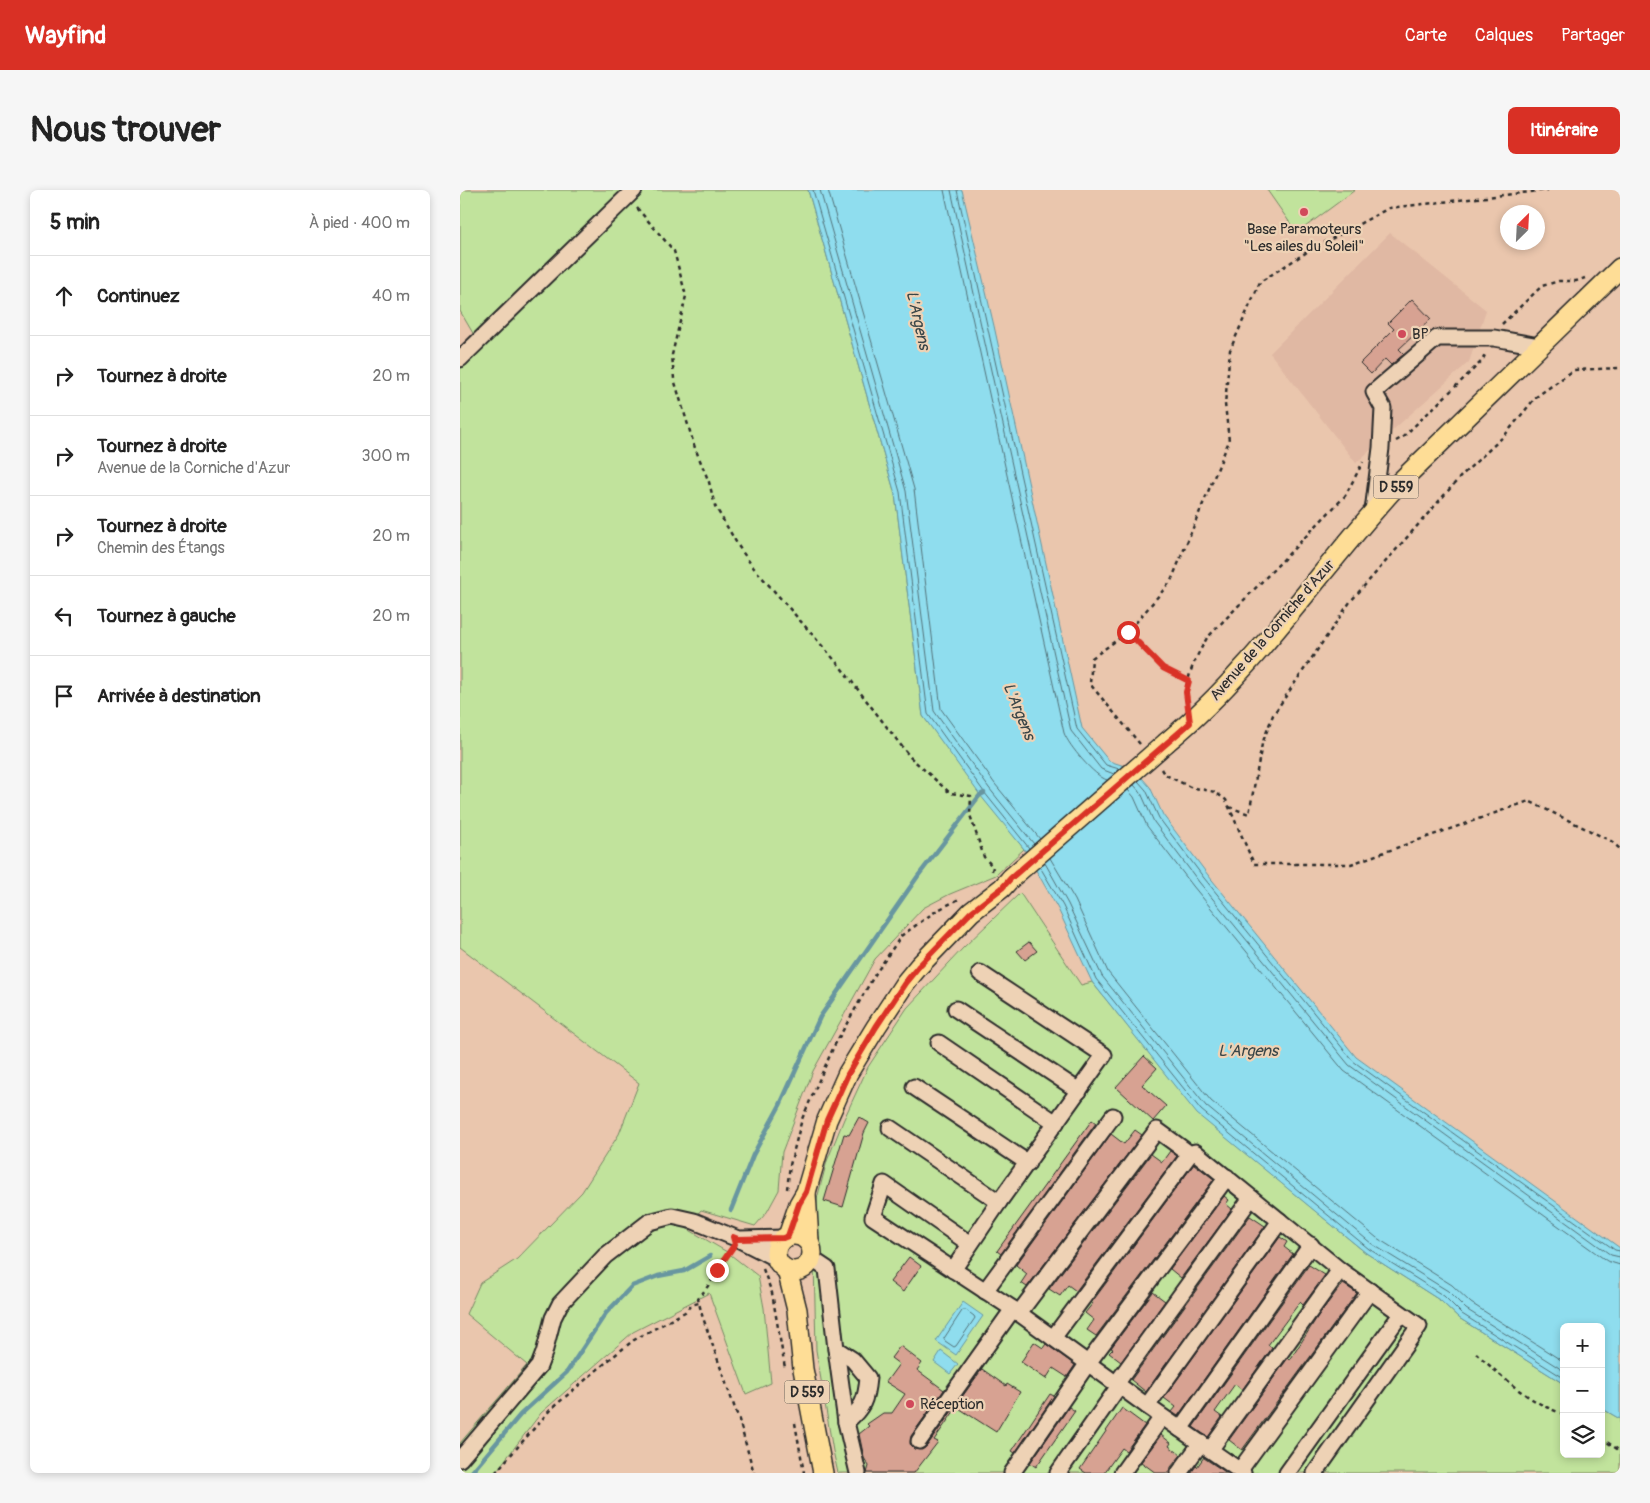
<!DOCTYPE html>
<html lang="fr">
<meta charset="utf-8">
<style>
:root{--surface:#fff;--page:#f6f6f6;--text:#222;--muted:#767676;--line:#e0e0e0;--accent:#d93025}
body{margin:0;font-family:Pangolin,sans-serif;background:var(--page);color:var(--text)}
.controls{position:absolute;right:15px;bottom:15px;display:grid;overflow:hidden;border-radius:8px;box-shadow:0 2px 8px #0003}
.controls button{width:45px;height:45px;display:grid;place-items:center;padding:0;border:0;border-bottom:1px solid var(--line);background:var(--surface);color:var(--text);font:25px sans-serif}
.compass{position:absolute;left:1040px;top:15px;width:45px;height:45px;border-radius:50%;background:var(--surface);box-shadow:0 2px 8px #0003;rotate:24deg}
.stop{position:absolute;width:15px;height:15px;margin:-11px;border:4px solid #d93025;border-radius:50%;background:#fff}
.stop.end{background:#d93025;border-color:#fff;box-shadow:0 1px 5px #0008}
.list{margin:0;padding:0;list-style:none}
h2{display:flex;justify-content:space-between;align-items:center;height:65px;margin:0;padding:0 20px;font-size:21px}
h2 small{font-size:16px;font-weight:400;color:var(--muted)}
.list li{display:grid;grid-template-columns:32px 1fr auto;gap:15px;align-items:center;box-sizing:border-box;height:80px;padding:0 20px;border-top:1px solid var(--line)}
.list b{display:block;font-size:19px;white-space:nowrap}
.list p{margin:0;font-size:16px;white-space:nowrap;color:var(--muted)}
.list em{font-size:16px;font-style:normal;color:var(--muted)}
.icon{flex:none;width:28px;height:28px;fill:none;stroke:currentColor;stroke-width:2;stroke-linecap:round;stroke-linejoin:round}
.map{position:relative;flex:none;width:1160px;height:1283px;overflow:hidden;border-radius:8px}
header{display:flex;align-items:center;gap:30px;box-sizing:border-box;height:70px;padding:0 25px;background:var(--accent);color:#fff}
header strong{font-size:24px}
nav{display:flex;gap:28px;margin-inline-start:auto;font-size:18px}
.intro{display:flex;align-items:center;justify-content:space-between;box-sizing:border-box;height:120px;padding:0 30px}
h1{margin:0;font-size:35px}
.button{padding:12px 22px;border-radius:8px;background:var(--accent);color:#fff;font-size:18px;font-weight:700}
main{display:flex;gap:30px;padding:0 30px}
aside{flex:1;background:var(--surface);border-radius:8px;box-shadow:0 2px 8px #0003}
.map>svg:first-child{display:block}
.built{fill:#e0b8a3}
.green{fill:#c1e39c;stroke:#768764}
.water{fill:#8fddee;stroke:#6796a0}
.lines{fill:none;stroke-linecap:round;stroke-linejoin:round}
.shore{stroke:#537279;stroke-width:1}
.stream{stroke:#6796a0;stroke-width:4.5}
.building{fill:#d7a292;stroke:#2b2b2b}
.minor-casing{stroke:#2b2b2b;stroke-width:19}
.major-casing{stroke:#2b2b2b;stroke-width:22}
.path{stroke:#2b2b2b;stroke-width:2.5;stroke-dasharray:4 4;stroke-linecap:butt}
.minor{stroke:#eed2b5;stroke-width:15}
.major{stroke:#fedd96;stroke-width:19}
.major-bridge-casing{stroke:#2b2b2b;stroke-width:22;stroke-linecap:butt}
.major-bridge{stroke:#fedd96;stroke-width:19}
.route{stroke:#d93025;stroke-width:6}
.poi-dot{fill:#d1495b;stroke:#eed2b5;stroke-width:2}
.labels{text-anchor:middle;stroke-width:4.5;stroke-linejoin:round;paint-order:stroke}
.shield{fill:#eed2b5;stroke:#665d54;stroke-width:1}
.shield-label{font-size:14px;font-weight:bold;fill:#2b2b2b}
.poi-label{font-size:15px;fill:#2b2b2b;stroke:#eed2b5;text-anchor:start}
.street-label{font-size:15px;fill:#2b2b2b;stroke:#eed2b5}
.water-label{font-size:16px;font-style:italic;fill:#3a4648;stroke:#eed2b5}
</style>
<header>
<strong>Wayfind</strong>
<nav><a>Carte</a><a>Calques</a><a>Partager</a></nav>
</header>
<div class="intro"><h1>Nous trouver</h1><a class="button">Itinéraire</a></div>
<main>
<aside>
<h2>5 min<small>À pied · 400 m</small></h2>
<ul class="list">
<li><svg class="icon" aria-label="ahead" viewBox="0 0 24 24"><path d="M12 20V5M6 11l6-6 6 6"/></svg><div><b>Continuez</b></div><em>40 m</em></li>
<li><svg class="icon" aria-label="right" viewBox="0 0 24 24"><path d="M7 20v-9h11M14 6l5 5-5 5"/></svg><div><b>Tournez à droite</b></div><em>20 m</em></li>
<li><svg class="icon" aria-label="right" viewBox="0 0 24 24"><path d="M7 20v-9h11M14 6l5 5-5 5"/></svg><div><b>Tournez à droite</b><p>Avenue de la Corniche d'Azur</p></div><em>300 m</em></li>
<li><svg class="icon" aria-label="right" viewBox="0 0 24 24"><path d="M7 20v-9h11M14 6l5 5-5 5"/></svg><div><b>Tournez à droite</b><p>Chemin des Étangs</p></div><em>20 m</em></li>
<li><svg class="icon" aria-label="left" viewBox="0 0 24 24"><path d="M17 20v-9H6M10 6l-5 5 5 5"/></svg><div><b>Tournez à gauche</b></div><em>20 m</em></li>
<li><svg class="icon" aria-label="arrive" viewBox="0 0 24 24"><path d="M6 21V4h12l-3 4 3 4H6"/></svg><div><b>Arrivée à destination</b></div></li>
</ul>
</aside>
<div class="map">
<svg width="1160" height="1283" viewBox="0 0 1160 1283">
<rect width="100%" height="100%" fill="#eac6ad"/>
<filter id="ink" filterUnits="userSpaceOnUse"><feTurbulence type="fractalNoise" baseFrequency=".02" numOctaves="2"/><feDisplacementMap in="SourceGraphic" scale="10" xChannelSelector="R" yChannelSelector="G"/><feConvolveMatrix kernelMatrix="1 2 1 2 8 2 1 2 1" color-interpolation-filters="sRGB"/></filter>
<g filter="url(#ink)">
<path class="built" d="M930 43 1026 120 1009 172 896 273 810 163Z"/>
<g class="green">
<path d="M0 0H348L435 304 463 526 564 659 536 685 490 704 463 718 415 769 353 881 322 962 319 1000 307 1022 295 1036 241 1020 226 1038 267 1062 298 1086 304 1118 311 1193 286 1204 249 1103 173 1142 81 1223 35 1283H0V1253L67 1175 6 1124 20 1093 57 1069 122 1002 159 944 179 893 0 757V178L21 157 0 121Z"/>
<path d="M807 0H895L837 43Z"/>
<path d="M560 703 621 795 632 792 738 924 906 1063 981 1111 999 1128 1104 1194V1264H1141V1218L1160 1229V1283H378L373 1261 356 1160 354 1070 357 1009 367 971 384 929 408 877 447 818 503 758Z"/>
</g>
<g class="water">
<path d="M348 0H502L534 136 622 538 649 571 674 579 690 597 703 625 748 685 896 867 1160 1058V1229L1141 1218V1137H1104V1194L999 1128 981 1111 906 1063 737 924 632 792 598 719 564 659 520 605 463 526 435 304Z"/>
<path d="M503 1112 523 1126 496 1165 476 1151Z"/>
<path d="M481 1161 498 1174 490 1184 474 1172Z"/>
</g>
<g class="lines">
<g class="shore">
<path d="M353 0 440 302 468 524 524 602 569 658"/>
<path d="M360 0 446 301 474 521 529 598 574 654"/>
<path d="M368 0 454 299 481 519 535 594 580 649"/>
<path d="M484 0 604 543C609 556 634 586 647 590"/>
<path d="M491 0 611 541 641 579 654 584"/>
<path d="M497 0 617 539 646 575 659 579"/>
<path d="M678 591 686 600 699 628 744 688 893 871 1155 1060 1160 1061"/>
<path d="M674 595 681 603 694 632 739 692 889 875 1151 1065 1160 1067"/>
<path d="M668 600 674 607 687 636 733 696 884 881 1147 1071 1160 1075"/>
<path d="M590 668 615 710 648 782 751 911 917 1048 992 1095 1011 1113 1104 1172"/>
<path d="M585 673 608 714 642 786 746 916 912 1054 988 1101 1006 1119 1104 1181"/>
<path d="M580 677 603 716 636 789 741 920 909 1059 984 1106 1002 1124 1104 1188"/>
<path d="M503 1120H506L514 1126 515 1128 496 1156 494 1157 485 1151 484 1149Z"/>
</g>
<g class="stream">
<path d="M271 1020 293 965 320 915 360 827 458 686 520 605 524 603"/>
<path d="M11 1283 60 1225 107 1182 146 1123 172 1096 198 1086 224 1081 250 1066"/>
</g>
</g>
<g class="building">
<path d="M952 109 971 129 939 159 944 164 931 175 925 169 911 184 900 173 934 139 928 133Z"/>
<path d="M569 752 577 761 565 770 557 761Z"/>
<path d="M684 866 697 878 682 895 706 916 693 931 656 897Z"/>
<path d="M399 927 409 933 404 943 383 1017 364 1011 384 944 389 945Z"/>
<path d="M632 930 636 933 541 1064 537 1061Z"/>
<path d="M675 940 682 945 567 1097 561 1093 567 1084 556 1075 651 944 664 954Z"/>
<path d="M710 961 717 966 616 1101 608 1095 600 1106 589 1099 691 964 702 972Z"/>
<path d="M734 974 754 989 636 1146 627 1140 634 1130 625 1123 633 1113 632 1112Z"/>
<path d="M764 1006 769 1010 766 1014 772 1019 721 1088 710 1079Z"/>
<path d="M790 1026 805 1036 686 1202 671 1190Z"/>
<path d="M820 1047 827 1052 824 1057 833 1064 718 1226 712 1222 716 1217 704 1208Z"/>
<path d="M449 1067 461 1076 443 1102 430 1092Z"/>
<path d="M849 1075 865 1085 843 1115 840 1112 808 1155 812 1158 782 1200 775 1194 755 1222 762 1227 748 1247 733 1237Z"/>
<path d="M883 1094 897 1103 782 1260 769 1250 828 1168 830 1170 858 1126 880 1097H881Z"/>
<path d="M693 1102 705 1111 661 1172 649 1163 653 1159 651 1158Z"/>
<path d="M574 1152 583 1158 586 1154 615 1175 607 1187 593 1178 586 1189 561 1172Z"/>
<path d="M440 1156 462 1173 457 1180 484 1200 451 1246 450 1254 454 1259 462 1260 467 1256 522 1179 546 1196 547 1194 560 1202 536 1242 497 1217 474 1250 478 1252 454 1283H407L409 1276 404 1268 399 1244 409 1236 407 1234 423 1223H432L445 1204 426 1192 439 1174 431 1168Z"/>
<path d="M590 1204 594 1206 555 1263 552 1261Z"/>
<path d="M609 1217 615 1221 576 1277 570 1273Z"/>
<path d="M662 1218 685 1235 666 1261 662 1258 644 1283H626L620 1279Z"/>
<path d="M701 1245 711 1253 709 1256 721 1265 711 1277 710 1283H696L681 1272Z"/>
<path d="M744 1267V1268L767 1283H731L736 1276 737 1277Z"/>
</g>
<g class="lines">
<defs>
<g id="minor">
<path d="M0 169 174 0"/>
<path d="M913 321 921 258 923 218 914 202 977 148H1034L1079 156"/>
<path d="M496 819 619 901"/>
<path d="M479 853 596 933"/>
<path d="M454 897 568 973"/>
<path d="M430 938 539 1012"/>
<path d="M280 1049 323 1048"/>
<path d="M510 1054 424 994 413 1027 553 1119 687 1216 783 1283"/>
<path d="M352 1069 367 1079 376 1159 393 1170 408 1188C406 1210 403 1218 386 1232L398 1283"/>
<path d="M493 1080 539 1012 644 865 520 783"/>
<path d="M525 1101 653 926"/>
<path d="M559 1123 697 940 730 964 735 962 820 1031"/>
<path d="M593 1148 730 964"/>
<path d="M376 1159 386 1232"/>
<path d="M656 1194 791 1008"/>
<path d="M687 1216 820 1031 880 1080 959 1136 855 1283"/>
<path d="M720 1239 851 1055"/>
<path d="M459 1251 553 1119"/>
<path d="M750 1260 880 1080"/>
<path d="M0 1269 79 1176 84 1163 93 1128 100 1114 145 1066 189 1032 212 1026 234 1031 278 1049 317 1069"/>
<path d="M780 1280 910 1101"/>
<path d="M552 1283 628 1173 767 987"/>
<path d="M598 1283 659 1196"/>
<path d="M662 1283 702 1227"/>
<path d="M719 1283 741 1253"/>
<path d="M827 1283 941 1124"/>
</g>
<g id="major">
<path d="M707 552C797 478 861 377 940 292L1160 78"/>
<path d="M346 1003 349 1051"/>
<circle cx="334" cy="1063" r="18"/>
<path d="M328 1046 339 1014 346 1002 367 930 388 883 416 837 445 793 459 776 511 722 542 698 551 688"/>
<path d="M327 1080 337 1120 343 1179 363 1283"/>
</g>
</defs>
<use href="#minor" class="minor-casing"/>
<use href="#major" class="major-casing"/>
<g class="path">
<path d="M177 18 214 61 226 106 212 165 214 189 235 258 249 292 255 316 279 357 293 377 379 475 450 567 490 603 511 606 510 625 524 667 533 677 531 684"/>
<path d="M1042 134 1082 96 1099 91H1116L1125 88"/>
<path d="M936 251 943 247 1022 171 1026 163"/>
<path d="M668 442 703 478 729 491"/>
<path d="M727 512C724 489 736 467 747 448L885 306 903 272"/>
<path d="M680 554 630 494 632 468 668 442 711 391 769 251 765 214 770 160 800 92 847 62 929 18 1088 0"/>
<path d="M701 579 704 584 730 597 755 602 766 610 794 674H891L1069 611 1151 651 1160 659"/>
<path d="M769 617 789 624 802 554 813 525 890 412 1002 285 1045 245 1076 207 1114 180 1160 178"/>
<path d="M327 999 330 975 342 929 374 856 414 786 441 746 476 721 499 709"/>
<path d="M270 1061C259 1077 251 1094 238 1109L242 1125 279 1230 294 1283"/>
<path d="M303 1079 312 1103 325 1178"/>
<path d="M1016 1163C1042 1187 1069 1213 1104 1224"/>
<path d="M335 1233 344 1283"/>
<path d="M1141 1248 1160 1261"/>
<path d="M35 1283 91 1219 150 1169 174 1150 225 1122 231 1115 239 1113"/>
</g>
<use href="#minor" class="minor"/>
<use href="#major" class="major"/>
<defs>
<path id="major-bridge" d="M551 688 707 552"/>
</defs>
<use href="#major-bridge" class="major-bridge-casing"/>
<use href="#major-bridge" class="major-bridge"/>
</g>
</g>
<g class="lines" filter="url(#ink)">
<path class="route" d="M257 1080 275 1054 273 1047 278 1049 323 1048 328 1046 339 1014 346 1002 367 930 388 884 416 837 445 793 459 776 511 722 542 698 551 688 730 533 726 502 729 491 703 478 668 442"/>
</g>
<g class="poi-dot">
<circle cx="844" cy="22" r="5"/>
<circle cx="942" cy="144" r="5"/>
<circle cx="450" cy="1214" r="5"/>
</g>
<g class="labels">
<g class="shield">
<rect x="913.5" y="285.5" width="45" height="23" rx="4"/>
<rect x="324.5" y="1190.5" width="45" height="23" rx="4"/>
</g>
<g class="shield-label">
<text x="936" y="302">D 559</text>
<text x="347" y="1207">D 559</text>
</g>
<g class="poi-label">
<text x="844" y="44" text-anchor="middle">Base Paramoteurs<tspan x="844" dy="17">"Les ailes du Soleil"</tspan></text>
<text x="952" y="149">BP</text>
<text x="460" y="1219">Réception</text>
</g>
<g class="street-label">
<text transform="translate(812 440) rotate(-49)" y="5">Avenue de la Corniche d'Azur</text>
</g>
<g class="water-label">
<text transform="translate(459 130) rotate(77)" y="6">L'Argens</text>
<text transform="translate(560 521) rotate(68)" y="6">L'Argens</text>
<text x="788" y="866">L'Argens</text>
</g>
</g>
</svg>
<div class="controls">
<button>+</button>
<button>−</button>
<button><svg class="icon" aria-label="layers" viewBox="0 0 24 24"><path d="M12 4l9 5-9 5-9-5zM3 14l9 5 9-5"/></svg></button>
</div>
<svg class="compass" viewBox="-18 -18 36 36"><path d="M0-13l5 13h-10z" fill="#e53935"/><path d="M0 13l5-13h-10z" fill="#767676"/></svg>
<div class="stop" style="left:668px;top:442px"></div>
<div class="stop end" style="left:257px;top:1080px"></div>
</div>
</main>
